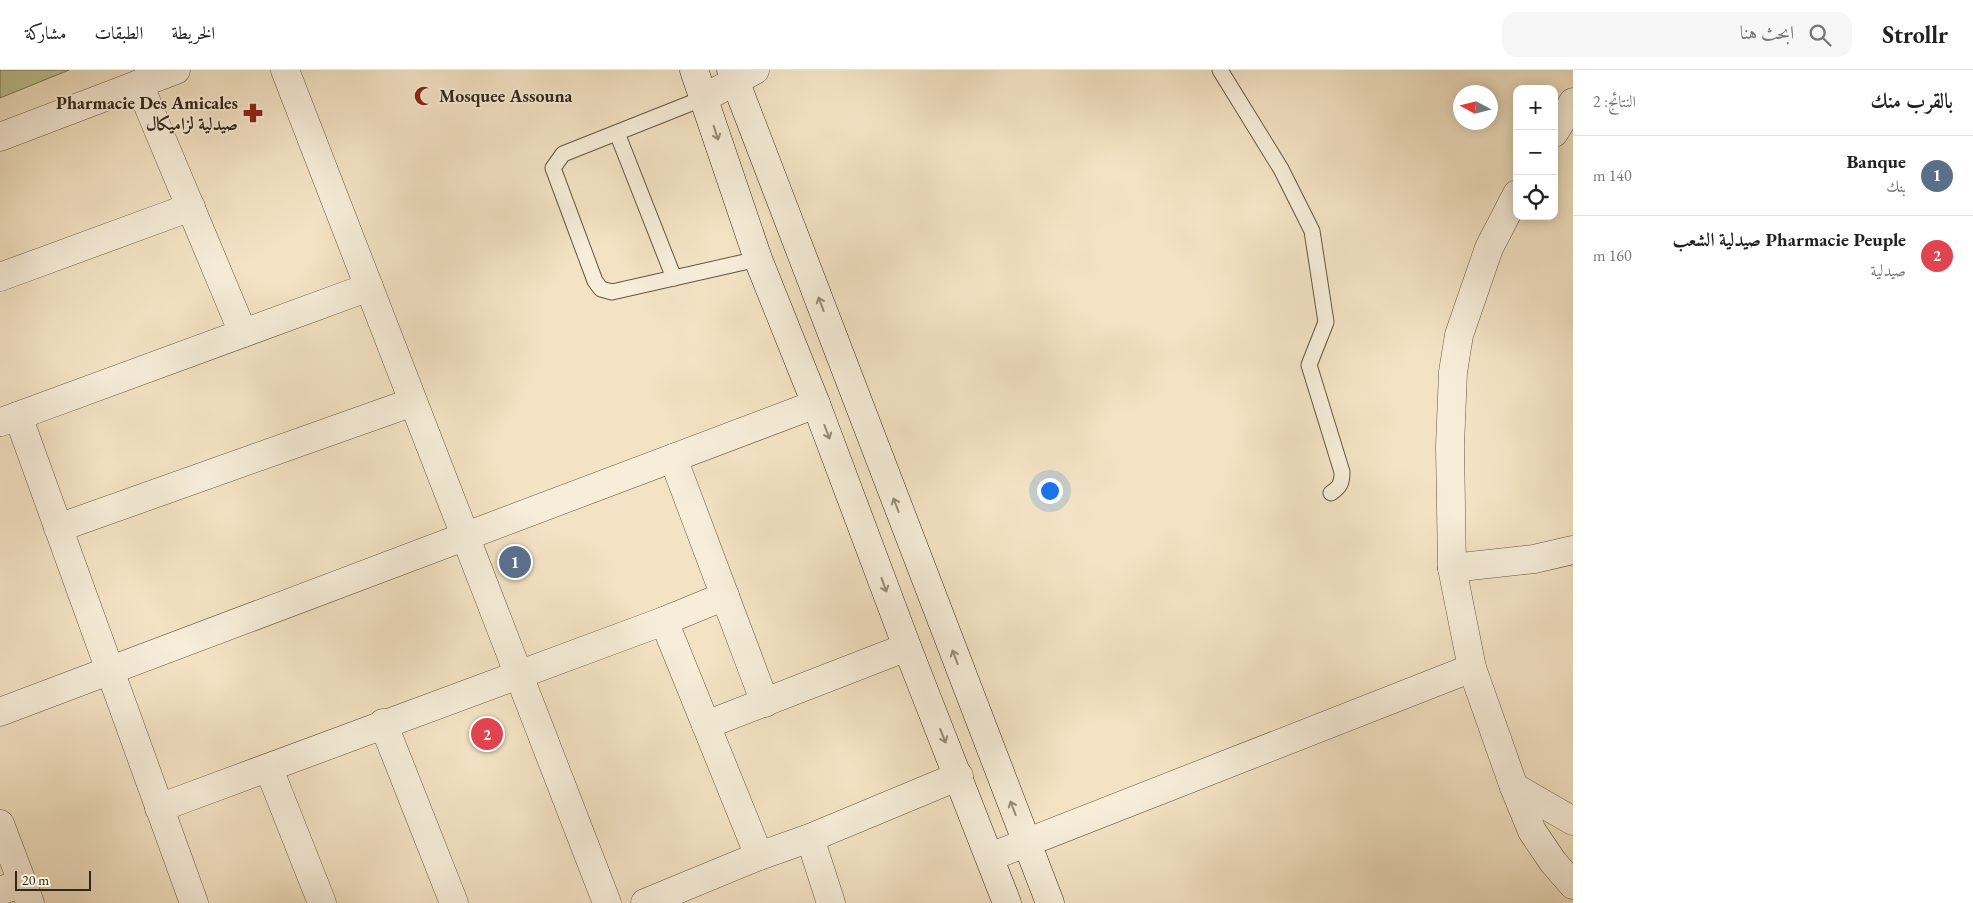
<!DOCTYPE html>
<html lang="ar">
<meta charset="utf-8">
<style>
:root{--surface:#fff;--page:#f6f6f6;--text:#222;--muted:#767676;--line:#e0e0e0;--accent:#2563eb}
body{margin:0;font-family:"EB Garamond",Amiri,serif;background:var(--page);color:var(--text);direction:rtl}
.controls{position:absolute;right:15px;top:15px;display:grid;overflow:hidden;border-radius:10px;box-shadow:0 2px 12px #0003}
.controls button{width:45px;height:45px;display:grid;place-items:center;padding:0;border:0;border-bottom:1px solid var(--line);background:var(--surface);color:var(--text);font:25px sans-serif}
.compass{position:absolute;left:1453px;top:15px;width:45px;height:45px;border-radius:50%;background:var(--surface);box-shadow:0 2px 12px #0003;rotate:277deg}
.scale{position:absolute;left:15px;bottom:12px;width:76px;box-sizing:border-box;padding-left:5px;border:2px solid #332719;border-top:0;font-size:14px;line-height:18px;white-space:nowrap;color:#332719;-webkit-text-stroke:4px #f7edd9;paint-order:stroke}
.you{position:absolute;left:1049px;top:420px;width:18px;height:18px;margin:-12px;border:4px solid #fff;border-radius:50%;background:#1a73e8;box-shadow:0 0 0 8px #1a73e833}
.badge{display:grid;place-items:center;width:32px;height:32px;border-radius:50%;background:var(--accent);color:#fff;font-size:16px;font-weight:700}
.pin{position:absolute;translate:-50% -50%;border:2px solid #fff;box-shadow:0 1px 5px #0006}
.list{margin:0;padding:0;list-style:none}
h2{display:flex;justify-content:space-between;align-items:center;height:65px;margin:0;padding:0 20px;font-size:21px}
h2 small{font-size:16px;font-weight:400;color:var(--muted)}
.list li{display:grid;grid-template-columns:32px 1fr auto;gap:15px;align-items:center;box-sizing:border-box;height:80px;padding:0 20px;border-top:1px solid var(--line)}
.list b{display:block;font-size:19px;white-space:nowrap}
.list p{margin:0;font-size:16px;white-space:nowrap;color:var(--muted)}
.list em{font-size:16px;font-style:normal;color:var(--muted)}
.icon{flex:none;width:28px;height:28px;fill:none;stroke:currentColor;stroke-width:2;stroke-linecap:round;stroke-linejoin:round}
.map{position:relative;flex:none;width:1573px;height:833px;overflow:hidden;direction:ltr}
header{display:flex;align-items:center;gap:30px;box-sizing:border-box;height:70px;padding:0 25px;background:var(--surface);border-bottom:1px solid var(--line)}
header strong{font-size:24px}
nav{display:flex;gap:28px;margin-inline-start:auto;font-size:18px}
.search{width:350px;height:45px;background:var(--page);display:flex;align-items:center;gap:12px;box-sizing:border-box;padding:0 18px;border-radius:15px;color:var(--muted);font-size:19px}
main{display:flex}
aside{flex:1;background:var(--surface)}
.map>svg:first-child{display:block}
.green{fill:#bec392;stroke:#787556}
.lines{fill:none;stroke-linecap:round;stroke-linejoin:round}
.service-casing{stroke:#635644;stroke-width:17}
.minor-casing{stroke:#635644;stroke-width:29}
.tertiary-casing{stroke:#635644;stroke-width:29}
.secondary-casing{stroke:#332719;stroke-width:29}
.service{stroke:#f7edd9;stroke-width:15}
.minor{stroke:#f7edd9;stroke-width:28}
.tertiary{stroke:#f7edd9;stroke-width:28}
.secondary{stroke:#f7edd9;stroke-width:28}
.oneway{stroke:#958a79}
.labels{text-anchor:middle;stroke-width:4;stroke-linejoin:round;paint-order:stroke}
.poi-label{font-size:18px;font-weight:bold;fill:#332719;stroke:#f7edd9;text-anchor:start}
</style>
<header>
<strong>Strollr</strong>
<div class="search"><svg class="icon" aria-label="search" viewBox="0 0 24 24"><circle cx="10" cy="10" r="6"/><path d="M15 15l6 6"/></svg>ابحث هنا</div>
<nav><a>الخريطة</a><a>الطبقات</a><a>مشاركة</a></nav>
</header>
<main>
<aside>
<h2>بالقرب منك<small>النتائج: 2</small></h2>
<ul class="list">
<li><span class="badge" style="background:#5c6f8a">1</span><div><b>Banque</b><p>بنك</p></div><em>140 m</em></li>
<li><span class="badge" style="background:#e0444e">2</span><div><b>Pharmacie Peuple صيدلية الشعب</b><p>صيدلية</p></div><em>160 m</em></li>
</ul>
</aside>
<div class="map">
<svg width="1573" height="833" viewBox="0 0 1573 833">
<rect width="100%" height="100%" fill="#f3e3c4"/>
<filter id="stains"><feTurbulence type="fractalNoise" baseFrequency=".004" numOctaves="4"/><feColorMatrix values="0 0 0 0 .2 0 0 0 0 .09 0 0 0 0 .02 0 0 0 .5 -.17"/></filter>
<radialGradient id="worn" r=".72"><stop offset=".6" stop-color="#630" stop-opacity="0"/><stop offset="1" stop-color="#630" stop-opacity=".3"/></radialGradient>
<path class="green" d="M0 0H69L0 28Z"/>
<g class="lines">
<defs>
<g id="service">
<path d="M1220 0 1281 99 1312 161 1326 252 1309 295 1342 402C1342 413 1340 417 1331 423"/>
<path d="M704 28 563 84 553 98 595 211 601 219 612 222 758 189"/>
<path d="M617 63 674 208"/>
</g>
<g id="minor">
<path d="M285 0 607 833"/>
<path d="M139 14 243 263"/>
<path d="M1554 63 1573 32"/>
<path d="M0 67 176 0"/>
<path d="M1517 124 1489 178 1459 265 1453 302 1450 376 1452 498 1472 598 1514 717 1532 761 1553 792 1573 815"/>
<path d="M0 207 191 137"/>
<path d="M18 346 194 833"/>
<path d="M1 352 369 217"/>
<path d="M673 388 765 633"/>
<path d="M58 458 413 332"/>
<path d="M1452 498 1534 489 1573 480"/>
<path d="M664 551 759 786"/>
<path d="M0 642 816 334"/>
<path d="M383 653 454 833"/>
<path d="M706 655 907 577"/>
<path d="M269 699 322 833"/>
<path d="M1514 717 1573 751"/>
<path d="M159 738 664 551 725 526"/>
<path d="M0 754 30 833"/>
<path d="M810 768 831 833"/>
<path d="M990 787 1472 598"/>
<path d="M0 821 22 813"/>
<path d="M645 833 759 786 810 768 959 706"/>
</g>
<path id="tertiary" d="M704 28 755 0"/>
<g id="secondary">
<path d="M694 0 758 189 816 334 907 577 1007 833"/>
<path d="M731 0 1050 833"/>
</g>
</defs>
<use href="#service" class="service-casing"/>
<use href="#minor" class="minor-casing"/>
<use href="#tertiary" class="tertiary-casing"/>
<use href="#secondary" class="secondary-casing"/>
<use href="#service" class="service"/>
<use href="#minor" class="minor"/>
<use href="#tertiary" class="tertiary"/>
<use href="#secondary" class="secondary"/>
</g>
<defs><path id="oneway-shaft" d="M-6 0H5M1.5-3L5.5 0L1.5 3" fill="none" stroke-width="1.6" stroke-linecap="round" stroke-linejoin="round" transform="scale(1.25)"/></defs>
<g class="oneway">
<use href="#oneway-shaft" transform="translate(716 63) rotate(72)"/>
<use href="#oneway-shaft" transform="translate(821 234) rotate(-111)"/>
<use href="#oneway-shaft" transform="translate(827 362) rotate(69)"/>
<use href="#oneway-shaft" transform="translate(896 435) rotate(-111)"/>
<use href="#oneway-shaft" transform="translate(884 515) rotate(70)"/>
<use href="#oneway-shaft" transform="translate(955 587) rotate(-111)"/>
<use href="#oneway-shaft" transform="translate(943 666) rotate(68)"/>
<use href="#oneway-shaft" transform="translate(1013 738) rotate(-111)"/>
</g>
<defs>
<symbol id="mosque-bare" viewBox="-9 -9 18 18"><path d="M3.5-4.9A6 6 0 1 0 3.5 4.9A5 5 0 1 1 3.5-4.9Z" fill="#8f2418" stroke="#f7edd9" stroke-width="2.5" paint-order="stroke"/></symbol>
<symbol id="pharmacy-bare" viewBox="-9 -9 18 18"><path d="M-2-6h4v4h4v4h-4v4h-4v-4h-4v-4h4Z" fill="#8f2418" stroke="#f7edd9" stroke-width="2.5" paint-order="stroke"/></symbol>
</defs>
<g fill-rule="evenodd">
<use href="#mosque-bare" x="410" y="12" width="28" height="28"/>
<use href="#pharmacy-bare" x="239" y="29" width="28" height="28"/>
</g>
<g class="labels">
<g class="poi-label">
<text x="439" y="32">Mosquee Assouna</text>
<text x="238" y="39" text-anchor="end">Pharmacie Des Amicales<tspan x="238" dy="21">صيدلية لزاميكال</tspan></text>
</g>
</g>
<rect width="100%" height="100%" filter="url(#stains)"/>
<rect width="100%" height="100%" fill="url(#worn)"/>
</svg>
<div class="controls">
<button>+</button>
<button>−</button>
<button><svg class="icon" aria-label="locate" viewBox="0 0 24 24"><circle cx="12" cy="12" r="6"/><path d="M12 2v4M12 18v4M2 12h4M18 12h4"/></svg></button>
</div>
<svg class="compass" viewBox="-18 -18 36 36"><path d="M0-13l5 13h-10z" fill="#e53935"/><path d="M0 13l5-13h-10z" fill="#767676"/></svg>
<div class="scale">20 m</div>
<div class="you"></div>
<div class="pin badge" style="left:515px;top:492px;background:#5c6f8a">1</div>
<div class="pin badge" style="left:487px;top:664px;background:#e0444e">2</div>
</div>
</main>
